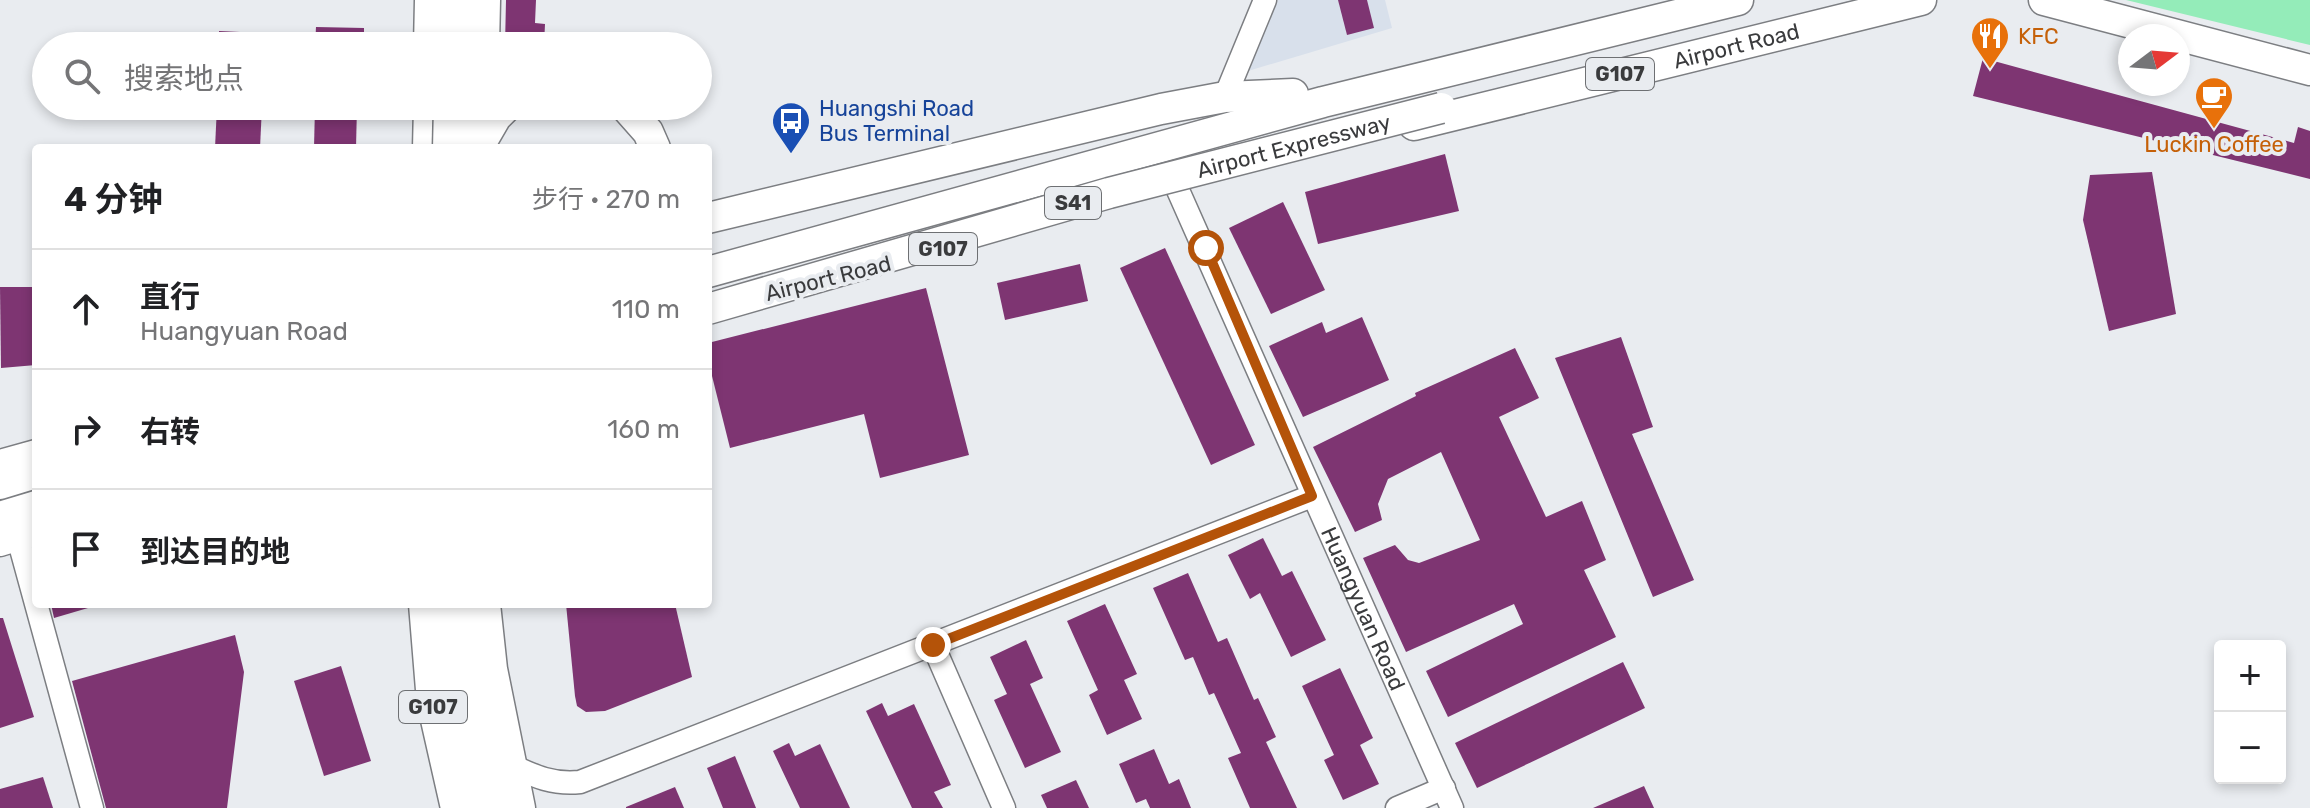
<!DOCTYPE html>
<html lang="zh">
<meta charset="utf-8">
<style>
:root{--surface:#fff;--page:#f2f2f2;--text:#202124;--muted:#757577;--line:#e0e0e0}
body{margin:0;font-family:Rubik,"Noto Sans SC",sans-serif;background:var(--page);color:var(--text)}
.controls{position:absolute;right:24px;bottom:24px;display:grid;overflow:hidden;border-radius:8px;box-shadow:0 4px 12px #0003}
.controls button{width:72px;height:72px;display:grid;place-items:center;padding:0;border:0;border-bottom:2px solid var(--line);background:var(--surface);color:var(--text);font:40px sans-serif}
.compass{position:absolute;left:2118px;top:24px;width:72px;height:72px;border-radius:50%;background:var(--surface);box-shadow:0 4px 12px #0003;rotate:74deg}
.stop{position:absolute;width:24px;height:24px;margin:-18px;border:6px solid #b45309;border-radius:50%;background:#fff}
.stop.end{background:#b45309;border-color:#fff;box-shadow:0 2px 8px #0008}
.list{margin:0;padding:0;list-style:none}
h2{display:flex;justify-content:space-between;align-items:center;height:104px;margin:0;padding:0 32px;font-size:34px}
h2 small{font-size:26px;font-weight:400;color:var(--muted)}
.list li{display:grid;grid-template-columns:52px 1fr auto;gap:24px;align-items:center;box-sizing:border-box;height:120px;padding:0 32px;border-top:2px solid var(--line)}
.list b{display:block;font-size:30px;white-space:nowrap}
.list p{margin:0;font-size:26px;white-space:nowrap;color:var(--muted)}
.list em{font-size:26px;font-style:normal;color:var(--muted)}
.icon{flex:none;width:44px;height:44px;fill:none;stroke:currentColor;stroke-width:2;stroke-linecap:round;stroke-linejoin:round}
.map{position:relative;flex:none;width:2310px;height:808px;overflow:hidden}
.search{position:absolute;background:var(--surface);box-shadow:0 4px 12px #0003;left:32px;top:32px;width:680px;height:88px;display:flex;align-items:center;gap:20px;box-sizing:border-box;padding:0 28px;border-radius:44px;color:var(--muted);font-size:30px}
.panel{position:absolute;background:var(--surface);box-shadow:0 4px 12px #0003;left:32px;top:144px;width:680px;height:464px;border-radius:8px}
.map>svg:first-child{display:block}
.built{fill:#d8e0eb}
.green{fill:#94ecb9}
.building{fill:#7e3572}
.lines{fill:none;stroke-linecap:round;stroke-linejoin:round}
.minor-casing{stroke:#7c7e82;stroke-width:25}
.major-casing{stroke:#7c7e82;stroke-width:29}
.highway-casing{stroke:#7c7e82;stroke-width:33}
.minor{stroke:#fff;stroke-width:22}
.major{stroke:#fff;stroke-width:26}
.highway{stroke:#fff;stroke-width:30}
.major-bridge-casing{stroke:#7c7e82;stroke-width:29;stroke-linecap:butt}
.highway-bridge-casing{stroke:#7c7e82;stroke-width:33;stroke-linecap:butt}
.major-bridge{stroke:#fff;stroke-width:26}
.highway-bridge{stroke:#fff;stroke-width:30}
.route{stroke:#b45309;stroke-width:10}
.labels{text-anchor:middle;stroke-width:8;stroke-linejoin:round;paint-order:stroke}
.shield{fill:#e9ecf0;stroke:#6e7073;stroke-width:2}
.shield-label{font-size:20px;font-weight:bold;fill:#3a3b3d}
.food-label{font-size:22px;fill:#c56008;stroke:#e9ecf0;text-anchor:start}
.street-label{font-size:22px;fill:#3a3b3d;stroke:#e9ecf0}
.transit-label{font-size:22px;fill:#164399;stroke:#e9ecf0;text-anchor:start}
</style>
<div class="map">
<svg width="2310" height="808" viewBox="0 0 2310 808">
<rect width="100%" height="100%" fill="#e9ecf0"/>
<path class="built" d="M1278 0H1385L1392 28 1248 71Z"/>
<path class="green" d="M2126 0H2310V45Z"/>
<g class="building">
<path d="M506 0H536L535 23 545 24 544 46H505Z"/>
<path d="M1338 0H1367L1374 28 1347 35Z"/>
<path d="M316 27 364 28V46H315Z"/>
<path d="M219 31 264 33V46H219Z"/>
<path d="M1983 58 2294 143 2298 127 2310 131V179L1973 96Z"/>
<path d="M217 106H262L260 148H215Z"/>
<path d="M315 106H357L356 148H314Z"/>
<path d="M1445 154 1459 211 1318 244 1305 192Z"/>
<path d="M2152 172 2176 314 2109 331 2083 220 2090 175Z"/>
<path d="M1283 202 1325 290 1271 314 1229 228Z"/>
<path d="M1165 248 1255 445 1211 465 1120 268Z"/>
<path d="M1080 264 1088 301 1005 320 997 283Z"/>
<path d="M0 287H32L36 365 1 368Z"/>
<path d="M926 288 969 455 880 478 864 414 730 448 708 360V343Z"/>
<path d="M1362 317 1389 380 1303 417 1269 346 1322 322 1326 333Z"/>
<path d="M1621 337 1653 427 1632 434 1694 580 1653 597 1555 358Z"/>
<path d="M1515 348 1539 398 1499 417 1546 517 1582 501 1606 560 1584 570 1616 637 1448 717 1426 671 1523 624 1514 604 1406 652 1363 558 1395 545 1408 560 1419 563 1480 540 1441 452 1388 479 1378 504 1382 520 1355 532 1313 447 1416 396 1415 393Z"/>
<path d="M1263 538 1282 576 1292 571 1326 640 1291 657 1260 593 1250 599 1228 555Z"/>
<path d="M1188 573 1218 642 1227 638 1254 700 1258 698 1276 737 1266 742 1297 808H1250L1228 758 1241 753 1214 693 1209 695 1193 657 1185 660 1153 588Z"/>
<path d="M51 604H88V608L54 618Z"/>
<path d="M566 604H675L692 677 605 711 586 712 577 706 575 696Z"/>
<path d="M1105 604 1137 674 1124 680 1142 719 1107 735 1089 695 1098 690 1067 621Z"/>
<path d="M0 618H3L34 717 0 728Z"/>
<path d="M235 635 244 672 227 808H106L72 681Z"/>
<path d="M1026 640 1043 678 1030 684 1061 752 1025 768 994 700 1007 694 990 657Z"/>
<path d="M1623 662 1645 708 1477 788 1455 743Z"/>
<path d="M341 666 371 761 324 776 294 681Z"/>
<path d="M1340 668 1373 738 1360 745 1379 784 1343 800 1324 760 1334 755 1302 686Z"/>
<path d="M882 703 888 716 914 704 951 785 934 792 943 808H912L866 711Z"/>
<path d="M789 743 795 756 820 744 850 808H800L773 751Z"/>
<path d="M1154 749 1169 784 1179 779 1191 808H1150L1146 799 1136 803 1119 764Z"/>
<path d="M735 756 756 808H723L707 768Z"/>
<path d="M43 777 53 808H0V789Z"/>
<path d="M1076 780 1089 808H1047L1041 795Z"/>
<path d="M1644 786 1654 808H1593Z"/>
<path d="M675 787 684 808H626V807Z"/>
</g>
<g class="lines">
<defs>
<g id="minor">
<path d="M1225 97 1265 0"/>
<path id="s1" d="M1177 188 1452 808"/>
<path d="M18 538 92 808"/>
<path d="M933 645 1004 808"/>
<path d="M510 765C534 776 553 785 580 782L1312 496"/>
<path d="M1397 808 1444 788"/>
</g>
<g id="major">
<path d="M427 46 428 0"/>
<path d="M447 46 448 0"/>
<path d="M466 46 467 0"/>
<path d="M486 46 487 0"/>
<path d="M426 148 427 106"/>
<path d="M0 463 36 453"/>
<path d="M0 543 36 532"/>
<path d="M443 604 455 706 479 808"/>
<path d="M463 604 474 700 498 808"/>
</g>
<g id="highway">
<path d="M2044 0 2310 70"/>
<path d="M625 106 648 132 655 148"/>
<path id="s2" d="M1414 125 1921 0"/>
<path d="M708 218 1161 109 1225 97 1293 94"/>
<path d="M708 272 1323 102 1738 0"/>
<path d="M0 484 36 473"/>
<path d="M0 517 36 506"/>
<path d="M424 604 432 702 456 808"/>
<path d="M485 604 492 669 520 808"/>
</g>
</defs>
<use href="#minor" class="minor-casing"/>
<use href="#major" class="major-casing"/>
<use href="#highway" class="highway-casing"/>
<use href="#minor" class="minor"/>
<use href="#major" class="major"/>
<use href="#highway" class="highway"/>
<defs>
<g id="major-bridge">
<path d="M446 148 447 106"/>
<path d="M465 148V106"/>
</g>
<g id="highway-bridge">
<path d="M478 148 496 117 507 106"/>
<path id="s3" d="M708 309 1109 193 1441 108"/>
</g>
</defs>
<use href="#major-bridge" class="major-bridge-casing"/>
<use href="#highway-bridge" class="highway-bridge-casing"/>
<use href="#major-bridge" class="major-bridge"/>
<use href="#highway-bridge" class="highway-bridge"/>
</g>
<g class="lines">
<path class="route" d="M933 645 1312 496 1206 248"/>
</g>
<defs>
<symbol id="restaurant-pin" viewBox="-11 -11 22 30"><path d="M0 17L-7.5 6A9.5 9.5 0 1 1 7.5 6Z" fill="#e8710a" stroke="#e9ecf0"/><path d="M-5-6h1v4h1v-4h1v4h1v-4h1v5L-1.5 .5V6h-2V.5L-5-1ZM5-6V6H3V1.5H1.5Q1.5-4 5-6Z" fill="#fff"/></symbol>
<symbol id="cafe-pin" viewBox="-11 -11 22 30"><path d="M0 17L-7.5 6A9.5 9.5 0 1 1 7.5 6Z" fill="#e8710a" stroke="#e9ecf0"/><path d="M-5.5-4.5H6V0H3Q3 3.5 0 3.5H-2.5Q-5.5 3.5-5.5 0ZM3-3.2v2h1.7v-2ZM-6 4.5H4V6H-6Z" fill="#fff"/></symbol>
<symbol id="bus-pin" viewBox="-11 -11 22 30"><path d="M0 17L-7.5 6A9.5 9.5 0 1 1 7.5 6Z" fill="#1a4fb4" stroke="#e9ecf0"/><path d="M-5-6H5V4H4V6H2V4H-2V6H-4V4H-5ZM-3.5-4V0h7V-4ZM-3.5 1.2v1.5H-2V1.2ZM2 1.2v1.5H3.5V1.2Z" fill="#fff"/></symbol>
</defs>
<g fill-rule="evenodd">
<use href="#restaurant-pin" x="1968" y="14" width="44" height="60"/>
<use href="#cafe-pin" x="2192" y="74" width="44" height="60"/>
<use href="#bus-pin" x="769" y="99" width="44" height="60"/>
</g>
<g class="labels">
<g class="shield">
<rect x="1586" y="58" width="68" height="32" rx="6"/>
<rect x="1045" y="187" width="56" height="32" rx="6"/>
<rect x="909" y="233" width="68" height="32" rx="6"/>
<rect x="399" y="691" width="68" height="32" rx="6"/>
</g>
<g class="shield-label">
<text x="1620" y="81">G107</text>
<text x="1073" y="210">S41</text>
<text x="943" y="256">G107</text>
<text x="433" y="714">G107</text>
</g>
<g class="food-label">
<text x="2018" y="44">KFC</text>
<text x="2214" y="152" text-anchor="middle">Luckin Coffee</text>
</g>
<g class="street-label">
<text dy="8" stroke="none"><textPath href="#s2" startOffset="332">Airport Road</textPath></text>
<text dy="8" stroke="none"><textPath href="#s3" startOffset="608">Airport Expressway</textPath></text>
<text transform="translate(828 278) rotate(-14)" y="8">Airport Road</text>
<text dy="8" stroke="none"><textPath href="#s1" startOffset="460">Huangyuan Road</textPath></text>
</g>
<g class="transit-label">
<text x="819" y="116">Huangshi Road<tspan x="819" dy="25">Bus Terminal</tspan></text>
</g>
</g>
</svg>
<div class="controls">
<button>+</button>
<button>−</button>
</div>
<svg class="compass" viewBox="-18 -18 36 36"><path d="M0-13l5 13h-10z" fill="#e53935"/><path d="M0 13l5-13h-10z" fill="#757577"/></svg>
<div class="stop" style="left:1206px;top:248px"></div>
<div class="stop end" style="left:933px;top:645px"></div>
<div class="search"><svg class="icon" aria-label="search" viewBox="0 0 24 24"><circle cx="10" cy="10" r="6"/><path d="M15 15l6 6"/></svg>搜索地点</div>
<section class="panel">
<h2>4 分钟<small>步行 · 270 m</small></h2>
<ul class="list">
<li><svg class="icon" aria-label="ahead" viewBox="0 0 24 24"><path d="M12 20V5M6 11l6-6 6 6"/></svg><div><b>直行</b><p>Huangyuan Road</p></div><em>110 m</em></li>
<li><svg class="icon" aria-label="right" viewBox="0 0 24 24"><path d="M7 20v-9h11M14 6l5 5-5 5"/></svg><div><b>右转</b></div><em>160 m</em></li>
<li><svg class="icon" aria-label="arrive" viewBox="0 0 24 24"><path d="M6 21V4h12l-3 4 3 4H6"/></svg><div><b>到达目的地</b></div></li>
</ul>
</section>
</div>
